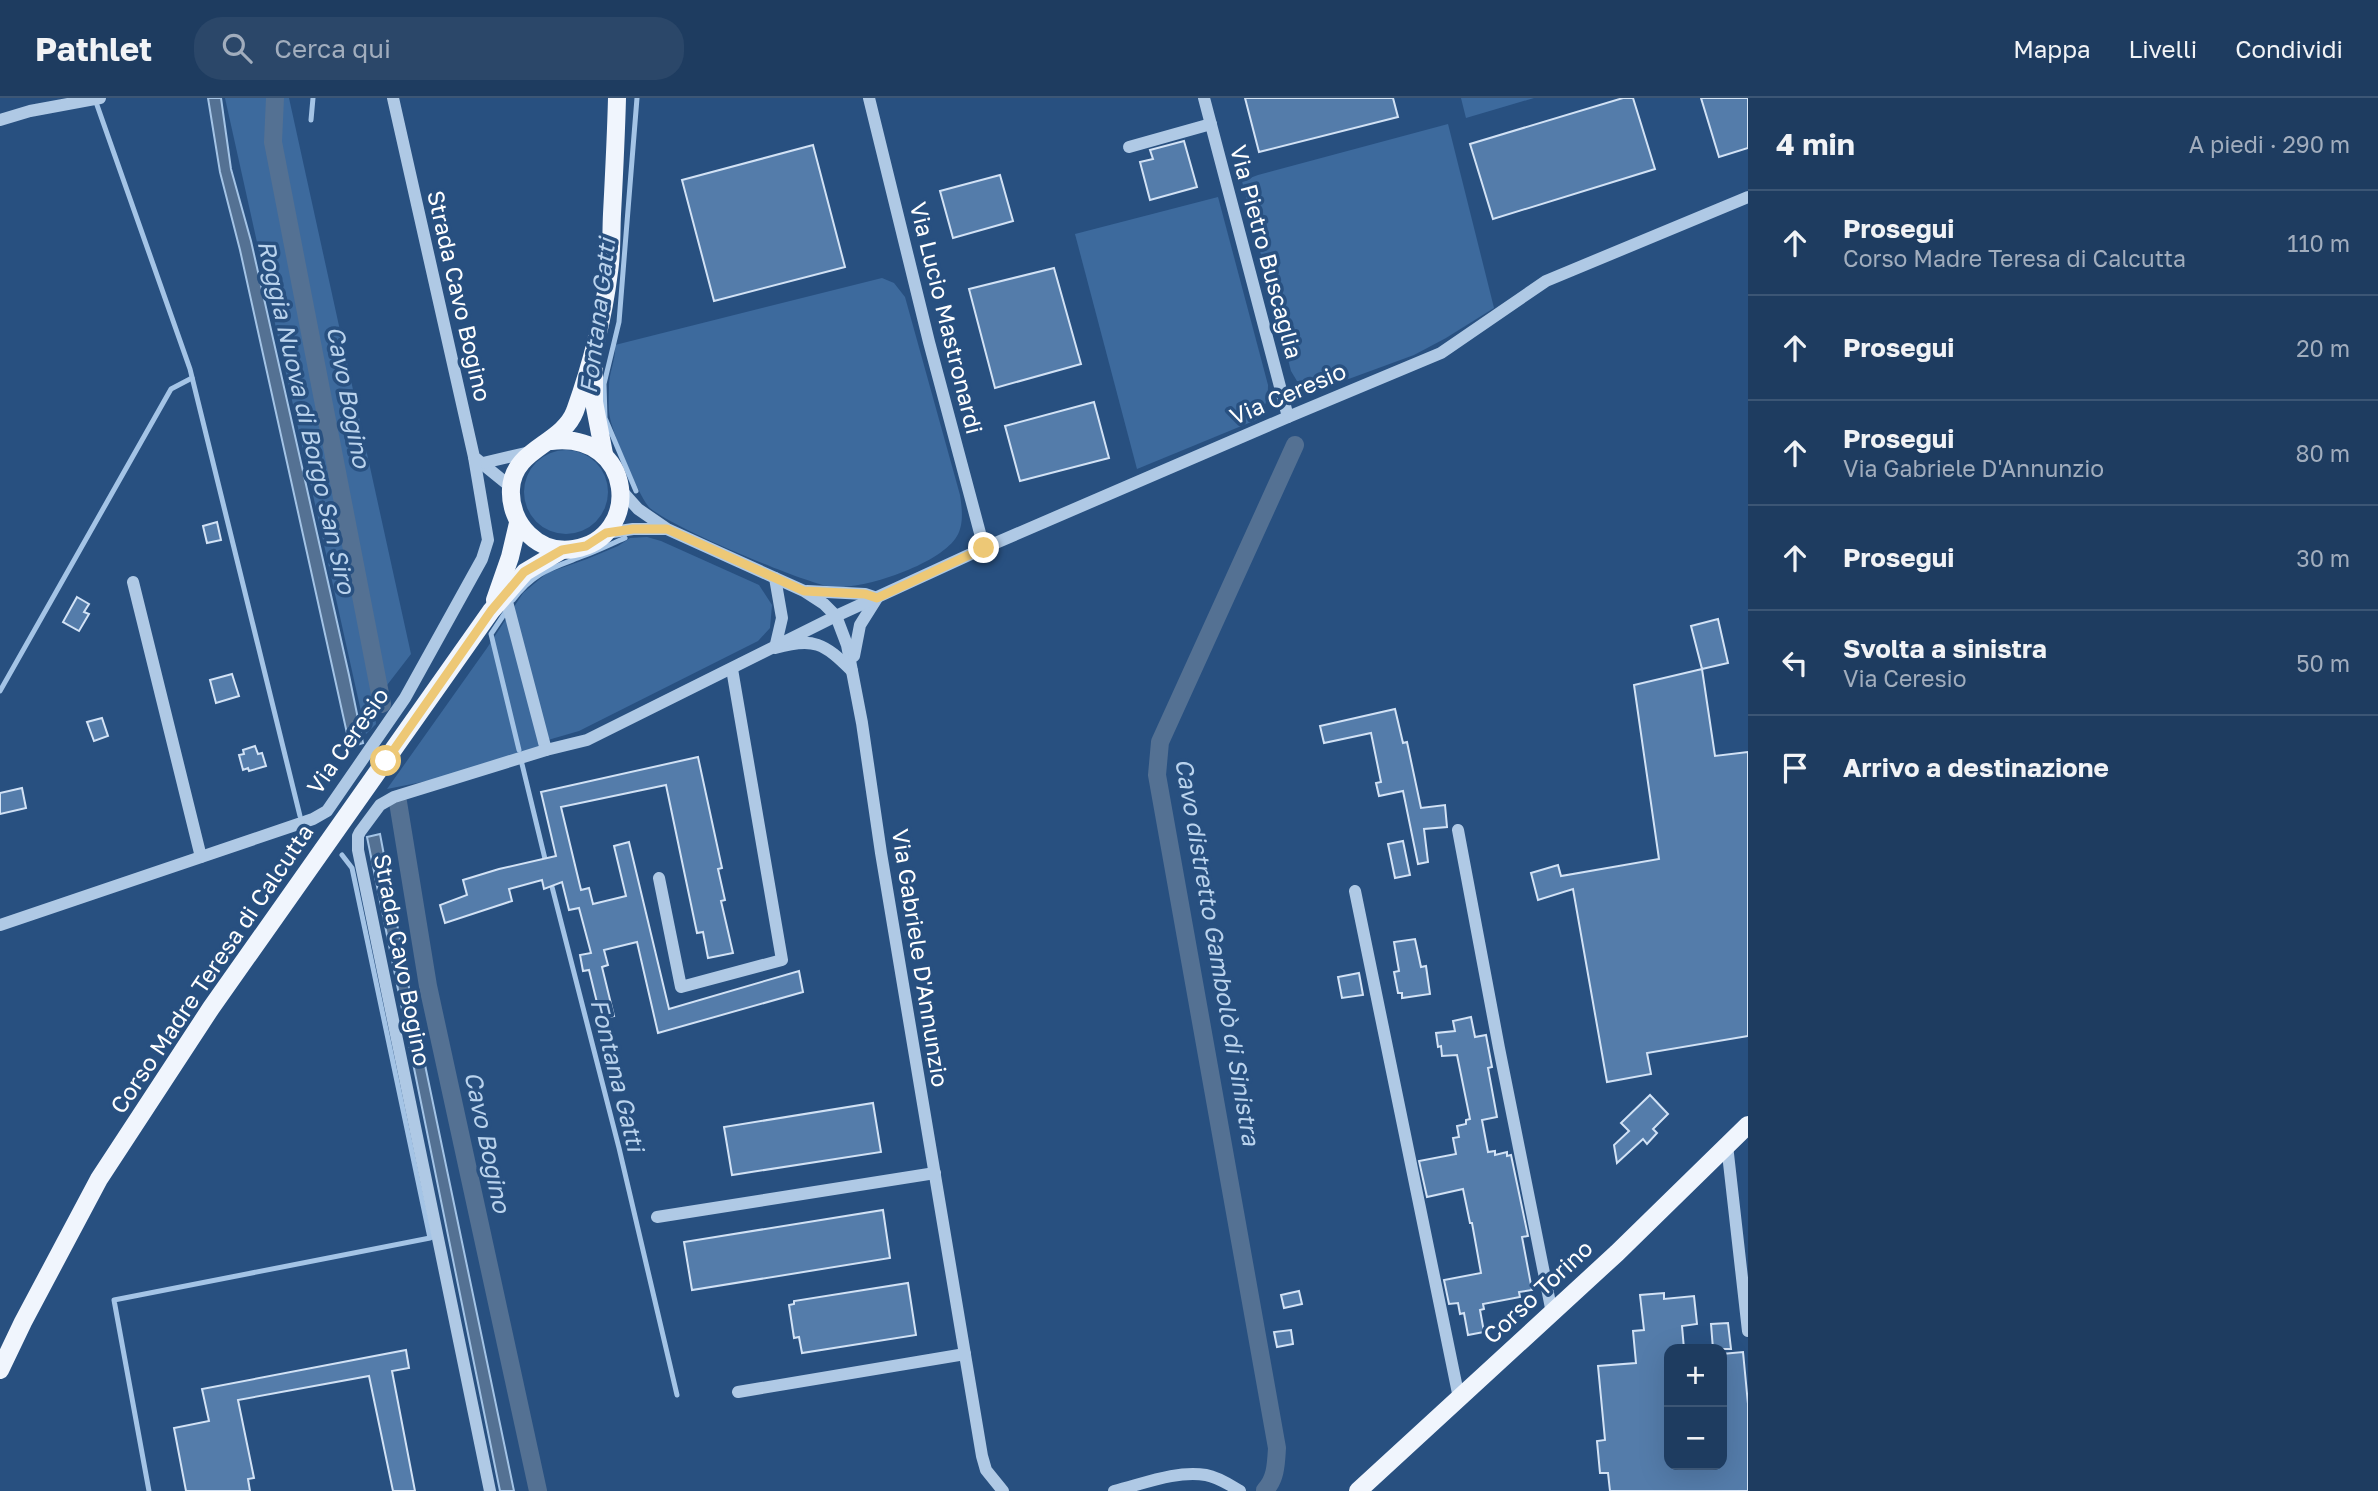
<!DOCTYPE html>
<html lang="it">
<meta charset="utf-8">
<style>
:root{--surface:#1e3c60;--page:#2b4769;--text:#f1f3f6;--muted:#a1adbd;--line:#3c5675}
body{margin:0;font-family:"Golos Text",sans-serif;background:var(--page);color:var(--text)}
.controls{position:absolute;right:21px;bottom:21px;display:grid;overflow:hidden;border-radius:14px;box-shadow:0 7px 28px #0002}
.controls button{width:63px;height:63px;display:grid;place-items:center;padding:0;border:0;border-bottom:2px solid var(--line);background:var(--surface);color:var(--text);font:35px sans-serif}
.stop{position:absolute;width:21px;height:21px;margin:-16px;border:5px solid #edc876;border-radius:50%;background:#fff}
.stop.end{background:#edc876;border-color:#fff;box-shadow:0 2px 7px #0008}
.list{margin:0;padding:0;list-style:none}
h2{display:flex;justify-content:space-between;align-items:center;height:91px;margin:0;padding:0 28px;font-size:30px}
h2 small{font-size:23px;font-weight:400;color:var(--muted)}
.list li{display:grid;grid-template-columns:46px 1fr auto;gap:21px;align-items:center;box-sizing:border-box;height:105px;padding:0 28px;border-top:2px solid var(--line)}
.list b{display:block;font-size:26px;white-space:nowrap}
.list p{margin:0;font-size:23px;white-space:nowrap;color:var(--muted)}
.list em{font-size:23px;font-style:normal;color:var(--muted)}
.icon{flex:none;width:38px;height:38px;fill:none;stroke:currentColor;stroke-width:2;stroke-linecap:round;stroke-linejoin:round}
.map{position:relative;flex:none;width:1748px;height:1393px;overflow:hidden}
header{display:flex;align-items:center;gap:42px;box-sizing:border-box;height:98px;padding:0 35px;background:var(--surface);border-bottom:2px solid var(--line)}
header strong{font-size:33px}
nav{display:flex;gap:38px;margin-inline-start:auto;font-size:24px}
.search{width:490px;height:63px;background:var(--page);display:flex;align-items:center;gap:18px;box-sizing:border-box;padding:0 24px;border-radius:28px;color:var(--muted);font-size:26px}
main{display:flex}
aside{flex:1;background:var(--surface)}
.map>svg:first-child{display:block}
.green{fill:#3d6a9d}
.water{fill:#547193;stroke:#a4c4e6;stroke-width:2}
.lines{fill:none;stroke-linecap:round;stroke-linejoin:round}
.stream{stroke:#a4c4e6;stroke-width:5}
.canal{stroke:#547193;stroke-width:18}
.building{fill:#547caa;stroke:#d2e2f5;stroke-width:2}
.minor{stroke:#afc9e5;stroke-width:12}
.major{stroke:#f0f5fd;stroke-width:18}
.route{stroke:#edc876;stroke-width:9}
.labels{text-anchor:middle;stroke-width:7;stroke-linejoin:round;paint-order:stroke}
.street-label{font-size:23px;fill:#fff;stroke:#285080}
.water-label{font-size:24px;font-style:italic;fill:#bad3ed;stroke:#285080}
</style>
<header>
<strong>Pathlet</strong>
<div class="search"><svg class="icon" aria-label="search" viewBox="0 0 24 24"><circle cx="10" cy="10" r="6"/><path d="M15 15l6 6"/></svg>Cerca qui</div>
<nav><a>Mappa</a><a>Livelli</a><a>Condividi</a></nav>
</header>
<main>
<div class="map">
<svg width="1748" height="1393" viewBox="0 0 1748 1393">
<rect width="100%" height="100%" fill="#285080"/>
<g class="green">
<path d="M225 0H289L411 556 374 604 376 626 366 636Z"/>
<path d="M1461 0H1534L1466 20Z"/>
<path d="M1448 26 1494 210 1446 240 1414 257 1335 286 1310 289 1297 283 1291 273 1242 83 1258 77Z"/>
<path d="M1218 99 1268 287C1268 302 1265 310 1256 322L1137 371 1075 136Z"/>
<path d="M882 180 894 185 905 199 960 397C962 410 964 426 957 438 941 466 863 492 832 489 806 486 663 426 648 408 637 393 614 339 610 320 608 311 609 298 609 288 609 274 616 262 615 247Z"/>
<circle cx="566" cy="394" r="42"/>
<path d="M647 439 661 443 759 487 772 507 770 530 758 543 579 633 541 644 537 652 432 682 387 691 487 550 523 495 547 475 587 461 618 448 630 440Z"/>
</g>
<g class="water">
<path d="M208 0H221L231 71 251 143 349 577 363 645 350 649 240 152 220 74Z"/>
<path d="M380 736 410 895 514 1393H500L367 739Z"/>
</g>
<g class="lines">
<g class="stream">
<path d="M97 7 190 271 300 718"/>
<path d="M311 22 313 0"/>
<path d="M636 393 605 320 604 286 619 224 637 0"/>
<path d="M513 502C534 474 552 470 583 458 597 453 611 446 625 440"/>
<path d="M505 515 491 536 519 652"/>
<path d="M0 593 171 291 192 280"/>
<path d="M522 666 546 765"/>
<path d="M550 781 619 1050 677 1297"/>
<path d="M149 1393 114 1202 430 1140 352 770 342 757"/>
</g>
<g class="canal">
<path d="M275 0 273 44 382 606"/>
<path d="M398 704 428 888 538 1393"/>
<path d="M1265 1392C1276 1381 1276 1365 1277 1350L1157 677 1160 644 1295 347"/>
</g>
</g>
<g class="building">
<path d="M1245 0H1393L1398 19 1259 54Z"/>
<path d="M1623 0H1633L1655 71 1493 121 1470 46Z"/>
<path d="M1701 0H1748V50L1719 59Z"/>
<path d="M1184 43 1197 89 1150 102 1140 64 1153 61 1150 52Z"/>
<path d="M813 47 845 169 714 203 682 82Z"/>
<path d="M1000 77 1013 123 953 140 940 93Z"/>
<path d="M1054 170 1081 266 995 290 969 191Z"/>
<path d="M1094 304 1109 360 1020 383 1005 328Z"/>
<path d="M217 424 221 442 207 445 203 428Z"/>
<path d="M77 499 89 506 84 514 89 516 79 533 63 524Z"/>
<path d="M1718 521 1728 565 1702 571 1691 528Z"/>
<path d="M1702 571 1715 658 1748 654V938L1647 955 1651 976 1607 984 1573 791 1538 802 1531 775 1558 767 1561 778 1659 761 1634 587Z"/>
<path d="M232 576 239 598 216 605 210 582Z"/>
<path d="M1395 611 1403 645 1407 644 1421 710 1445 707 1447 729 1424 731 1428 764 1418 766 1403 693 1379 698 1376 685 1381 684 1371 635 1324 645 1320 628Z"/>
<path d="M102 620 108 638 94 643 87 624Z"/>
<path d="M255 648 258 656 262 655 266 668 249 673 248 670 243 672 239 657 244 656 243 652Z"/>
<path d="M698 659 722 770 718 771 725 802 721 803 733 855 708 860 703 834 697 835 666 687 561 709 581 792 589 790 593 806 626 798 614 748 629 744 669 911 799 873 803 894 658 935 637 844 604 852 608 867 602 869 614 918 601 921 589 872 583 873 580 857 591 855 579 810 569 812 562 784 544 791 542 782 509 791 512 803 445 825 440 807 467 797 463 782 499 771 556 758 541 694Z"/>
<path d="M22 690 26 710 0 716V695Z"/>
<path d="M1403 743 1410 777 1395 780 1388 746Z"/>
<path d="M1415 841 1421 869 1426 868 1430 896 1402 900V895H1398L1394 874 1399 873 1394 844Z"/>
<path d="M1359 875 1363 897 1342 900 1338 879Z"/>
<path d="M1471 919 1475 939 1486 937 1492 969 1488 970 1497 1019 1482 1022 1488 1054 1495 1053V1057L1507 1054V1058L1511 1057 1528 1138 1522 1139 1532 1192 1519 1194 1520 1199 1483 1206 1484 1211 1480 1212 1484 1234 1468 1237 1464 1215 1460 1216 1458 1205 1449 1206 1444 1182 1481 1175 1472 1125H1470L1463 1091 1427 1099 1419 1063 1456 1056 1453 1040 1459 1039 1457 1028 1466 1026V1022L1470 1021 1457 957 1442 958 1441 948 1438 949 1436 935 1455 933 1453 923Z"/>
<path d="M1650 997 1668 1016 1653 1031 1657 1035 1647 1046 1643 1041 1617 1065 1614 1047 1629 1033 1621 1025Z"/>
<path d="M873 1005 881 1054 732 1077 724 1029Z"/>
<path d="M883 1112 890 1160 692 1192 684 1144Z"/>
<path d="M908 1185 916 1237 802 1255 799 1239 794 1240 789 1207 794 1206V1203Z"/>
<path d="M1299 1193 1302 1206 1284 1210 1281 1197Z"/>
<path d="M1664 1195V1201L1694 1198 1697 1226 1682 1228 1684 1251H1669V1367H1722V1256L1743 1254 1748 1306V1393H1610L1608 1375H1600L1597 1343 1605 1342 1598 1268 1636 1265 1633 1233 1644 1232 1640 1197Z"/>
<path d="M1728 1225 1731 1251H1713L1711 1226Z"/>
<path d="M1291 1232 1293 1246 1277 1249 1274 1234Z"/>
<path d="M406 1252 409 1270 392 1273 415 1393H393L369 1278 238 1302 254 1380 248 1381 250 1393H186L174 1330 209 1323 202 1291Z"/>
</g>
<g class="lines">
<g class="minor">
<path d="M393 0 474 359 511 389"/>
<path d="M869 0 929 244 984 450"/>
<path d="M1204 0 1288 319"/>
<path d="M0 22 30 13 100 0"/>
<path d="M1129 49 1211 26"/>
<path d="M483 365 530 354"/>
<path d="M621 392 638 411 667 431 804 493 824 506 836 518 847 547 862 625 881 755 982 1358 986 1372 1003 1393"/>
<path d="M606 435 633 431H666"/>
<path d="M775 480 782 520 775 550C814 539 824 545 852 573"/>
<path d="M133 484 201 759"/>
<path d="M807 493 865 496 877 500 860 527 854 558"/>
<path d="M505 496 546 652"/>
<path d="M1458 732 1499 950 1552 1215"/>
<path d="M659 780 681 889 782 862 732 571"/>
<path d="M1355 793 1459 1300"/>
<path d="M0 827 313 721 327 713 405 600 482 461 488 442 474 359"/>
<path d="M1727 1047 1748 1233"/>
<path d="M657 1119 935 1075"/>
<path d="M738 1294 965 1256"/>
<path d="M490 1393 358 752V738L360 734 380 707 394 699 546 652 587 642 836 518 984 450 1288 319 1441 255 1546 183 1748 99"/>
<path d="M1114 1393C1143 1386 1176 1372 1206 1377 1218 1379 1230 1387 1240 1393"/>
</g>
<g class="major">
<path d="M594 273V304L604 356"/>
<path d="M551 343C635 333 643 440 574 451 539 457 509 426 511 391 513 350 562 347 575 313 591 268 603 222 609 174 612 155 611 136 612 116 614 78 616 39 617 0"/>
<path d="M495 502 510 459 518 425"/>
<path d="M0 1272 23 1224 99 1081 211 910 491 513 525 474 562 452"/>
<path d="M1358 1393 1617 1155 1748 1027"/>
</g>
</g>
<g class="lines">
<path class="route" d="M386 663 491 513 524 474 562 452 586 448 606 435 633 431H667L804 493 865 496 877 500 984 450"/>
</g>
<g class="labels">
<g class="street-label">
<text transform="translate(1266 154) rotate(75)" y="8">Via Pietro Buscaglia</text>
<text transform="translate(459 198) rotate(77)" y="8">Strada Cavo Bogino</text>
<text transform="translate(946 220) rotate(76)" y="8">Via Lucio Mastronardi</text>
<text transform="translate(1288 296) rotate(-23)" y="8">Via Ceresio</text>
<text transform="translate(348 643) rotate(-55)" y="8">Via Ceresio</text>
<text transform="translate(920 860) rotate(81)" y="8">Via Gabriele D'Annunzio</text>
<text transform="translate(402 862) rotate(79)" y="8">Strada Cavo Bogino</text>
<text transform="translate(212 871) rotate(-56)" y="8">Corso Madre Teresa di Calcutta</text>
<text transform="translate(1538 1194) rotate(-43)" y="8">Corso Torino</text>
</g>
<g class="water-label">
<text transform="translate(598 218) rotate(-83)" y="8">Fontana Gatti</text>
<text transform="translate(348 299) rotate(79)" y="8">Cavo Bogino</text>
<text transform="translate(306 319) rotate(77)" y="8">Roggia Nuova di Borgo San Siro</text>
<text transform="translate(1217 854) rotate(80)" y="8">Cavo distretto Gambolò di Sinistra</text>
<text transform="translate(617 977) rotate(76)" y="8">Fontana Gatti</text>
<text transform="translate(487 1044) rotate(78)" y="8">Cavo Bogino</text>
</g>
</g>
</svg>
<div class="controls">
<button>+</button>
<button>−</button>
</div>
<div class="stop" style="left:386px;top:663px"></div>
<div class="stop end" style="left:984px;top:450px"></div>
</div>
<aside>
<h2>4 min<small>A piedi · 290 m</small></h2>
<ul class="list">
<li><svg class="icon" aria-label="ahead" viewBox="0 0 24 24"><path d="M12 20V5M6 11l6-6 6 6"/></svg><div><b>Prosegui</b><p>Corso Madre Teresa di Calcutta</p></div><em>110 m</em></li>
<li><svg class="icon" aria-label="ahead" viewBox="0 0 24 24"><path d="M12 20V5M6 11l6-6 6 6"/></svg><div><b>Prosegui</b></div><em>20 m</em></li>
<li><svg class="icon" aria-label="ahead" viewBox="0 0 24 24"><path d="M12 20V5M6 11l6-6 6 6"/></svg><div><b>Prosegui</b><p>Via Gabriele D'Annunzio</p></div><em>80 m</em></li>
<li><svg class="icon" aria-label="ahead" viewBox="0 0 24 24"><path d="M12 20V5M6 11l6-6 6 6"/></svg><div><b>Prosegui</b></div><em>30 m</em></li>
<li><svg class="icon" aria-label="left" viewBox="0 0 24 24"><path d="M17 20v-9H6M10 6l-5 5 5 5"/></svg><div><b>Svolta a sinistra</b><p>Via Ceresio</p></div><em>50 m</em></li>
<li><svg class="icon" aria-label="arrive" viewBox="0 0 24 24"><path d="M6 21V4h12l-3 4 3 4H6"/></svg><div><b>Arrivo a destinazione</b></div></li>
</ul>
</aside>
</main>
